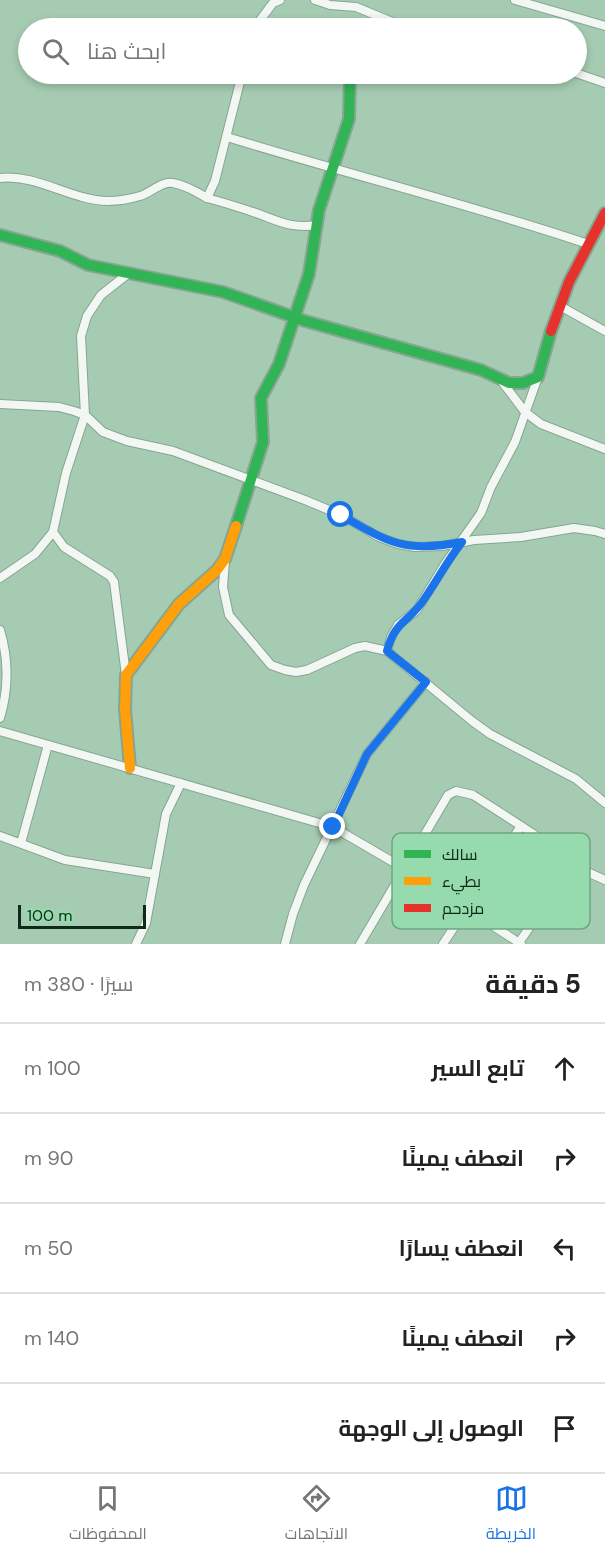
<!DOCTYPE html>
<html lang="ar">
<meta charset="utf-8">
<style>
:root{--surface:#fff;--page:#f6f6f6;--text:#222;--muted:#767676;--line:#e0e0e0;--accent:#1a73e8}
body{margin:0;font-family:"DM Sans",Cairo,sans-serif;background:var(--page);color:var(--text);direction:rtl}
.scale{position:absolute;left:18px;bottom:15px;width:128px;box-sizing:border-box;padding-left:6px;border:3px solid #0e2b19;border-top:0;font-size:16px;line-height:21px;white-space:nowrap;color:#0e2b19;-webkit-text-stroke:4px #96dbad;paint-order:stroke}
.stop{position:absolute;width:18px;height:18px;margin:-14px;border:4px solid #1a73e8;border-radius:50%;background:#fff}
.stop.end{background:#1a73e8;border-color:#fff;box-shadow:0 2px 6px #0008}
.list{margin:0;padding:0;list-style:none}
h2{display:flex;justify-content:space-between;align-items:center;height:78px;margin:0;padding:0 24px;font-size:26px}
h2 small{font-size:20px;font-weight:400;color:var(--muted)}
.list li{display:grid;grid-template-columns:39px 1fr auto;gap:18px;align-items:center;box-sizing:border-box;height:90px;padding:0 24px;border-top:2px solid var(--line)}
.list b{display:block;font-size:22px;white-space:nowrap}
.list em{font-size:20px;font-style:normal;color:var(--muted)}
.icon{flex:none;width:33px;height:33px;fill:none;stroke:currentColor;stroke-width:2;stroke-linecap:round;stroke-linejoin:round}
.map{position:relative;flex:none;width:605px;height:944px;overflow:hidden;direction:ltr}
.search{position:absolute;background:var(--surface);box-shadow:0 3px 9px #0003;left:18px;right:18px;top:18px;height:66px;display:flex;align-items:center;gap:15px;box-sizing:border-box;padding:0 21px;border-radius:33px;color:var(--muted);font-size:22px}
.sheet{height:528px;background:var(--surface)}
nav{display:flex;justify-content:space-around;align-items:center;box-sizing:border-box;height:84px;border-top:2px solid var(--line);background:var(--surface);font-size:16px;color:var(--muted)}
nav a{display:grid;justify-items:center;gap:3px}
nav .on{color:var(--accent)}
.map>svg:first-child{display:block}
.lines{fill:none;stroke-linecap:round;stroke-linejoin:round}
.street-casing{stroke:#87a591;stroke-width:10}
.fast-casing{stroke:#87a591;stroke-width:14}
.slow-casing{stroke:#87a591;stroke-width:14}
.jam-casing{stroke:#87a591;stroke-width:14}
.street{stroke:#f2f7f3;stroke-width:8}
.fast{stroke:#30b455;stroke-width:10}
.slow{stroke:#ff9f0a;stroke-width:10}
.jam{stroke:#e5322d;stroke-width:10}
.route{stroke:#1a73e8;stroke-width:8}
.key{fill:#96dbad;stroke:#6da681;stroke-width:1.5}
.key-label{font-size:16px;fill:#0e2b19}
</style>
<div class="map">
<svg width="605" height="944" viewBox="0 0 605 944">
<rect width="100%" height="100%" fill="#a5ccb2"/>
<g class="lines">
<defs>
<g id="street">
<path d="M315 0 330 5 356 7 407 28"/>
<path d="M515 0 605 26"/>
<path d="M254 28 273 3 280 0"/>
<path d="M388 28 401 26"/>
<path d="M576 73 605 83"/>
<path d="M227 137C347 174 469 204 588 244"/>
<path d="M0 178C38 174 70 200 108 201 118 201 130 199 140 196 151 193 161 181 173 183 185 185 197 192 207 198L215 181 242 74"/>
<path d="M207 198C222 202 238 207 253 212 277 220 289 229 317 225"/>
<path d="M560 306 605 331"/>
<path d="M503 383 525 412 541 424 605 449"/>
<path d="M0 404 59 407 74 411 85 415 103 432 127 441 173 451 305 500 341 515 379 537 398 544 415 547 442 546 474 540 521 537 574 528 595 531 605 534"/>
<path d="M53 532 64 547 110 576 114 582 126 675"/>
<path d="M225 561 223 587 229 615 271 665 285 670 296 672 307 670 355 648 365 646 387 651 472 721 490 734 576 779 605 803"/>
<path d="M0 578 35 554 53 532 66 473 85 415 81 336 87 316 101 295 129 273"/>
<path d="M0 630C9 660 9 688 0 718"/>
<path d="M387 651 391 637 398 625 417 610 445 564 481 513 491 487 515 442 538 377"/>
<path d="M0 731 333 827 405 869 521 944"/>
<path d="M0 836 65 860 155 874"/>
<path d="M21 843 48 745"/>
<path d="M136 944 146 923 166 814 181 783"/>
<path d="M285 944 293 914 304 885 367 754 426 682"/>
<path d="M360 944 448 795 456 791 473 795 532 833 585 871 605 880"/>
<path d="M443 944 521 826"/>
<path d="M518 944 574 863"/>
</g>
<g id="fast">
<path d="M0 235 60 251 88 265 223 292 305 321 481 370 509 383H523L538 377 551 331"/>
<path d="M236 526 263 442 261 398 279 364 309 274 319 210 349 119 350 74"/>
</g>
<path id="slow" d="M130 768 125 709 126 675 179 604 217 570 225 559 236 526"/>
<path id="jam" d="M551 331 569 282 605 213"/>
</defs>
<use href="#street" class="street-casing"/>
<use href="#fast" class="fast-casing"/>
<use href="#slow" class="slow-casing"/>
<use href="#jam" class="jam-casing"/>
<use href="#street" class="street"/>
<use href="#fast" class="fast"/>
<use href="#slow" class="slow"/>
<use href="#jam" class="jam"/>
</g>
<g class="lines">
<path class="route" d="M333 827 367 754 426 682 387 651C395 620 410 622 425 598 438 579 448 560 462 542 405 553 389 543 341 515"/>
</g>
<rect x="392" y="833" width="198" height="96" rx="9" class="key"/>
<rect x="404" y="850" width="27" height="8" fill="#30b455"/>
<rect x="404" y="877" width="27" height="8" fill="#ff9f0a"/>
<rect x="404" y="904" width="27" height="8" fill="#e5322d"/>
<g class="key-label">
<text x="442" y="860">سالك</text>
<text x="442" y="887">بطيء</text>
<text x="442" y="914">مزدحم</text>
</g>
</svg>
<div class="scale">100 m</div>
<div class="stop" style="left:341px;top:515px"></div>
<div class="stop end" style="left:333px;top:827px"></div>
<div class="search"><svg class="icon" aria-label="search" viewBox="0 0 24 24"><circle cx="10" cy="10" r="6"/><path d="M15 15l6 6"/></svg>ابحث هنا</div>
</div>
<section class="sheet">
<h2>5 دقيقة<small>سيرًا · 380 m</small></h2>
<ul class="list">
<li><svg class="icon" aria-label="ahead" viewBox="0 0 24 24"><path d="M12 20V5M6 11l6-6 6 6"/></svg><div><b>تابع السير</b></div><em>100 m</em></li>
<li><svg class="icon" aria-label="right" viewBox="0 0 24 24"><path d="M7 20v-9h11M14 6l5 5-5 5"/></svg><div><b>انعطف يمينًا</b></div><em>90 m</em></li>
<li><svg class="icon" aria-label="left" viewBox="0 0 24 24"><path d="M17 20v-9H6M10 6l-5 5 5 5"/></svg><div><b>انعطف يسارًا</b></div><em>50 m</em></li>
<li><svg class="icon" aria-label="right" viewBox="0 0 24 24"><path d="M7 20v-9h11M14 6l5 5-5 5"/></svg><div><b>انعطف يمينًا</b></div><em>140 m</em></li>
<li><svg class="icon" aria-label="arrive" viewBox="0 0 24 24"><path d="M6 21V4h12l-3 4 3 4H6"/></svg><div><b>الوصول إلى الوجهة</b></div></li>
</ul>
</section>
<nav>
<a class="on"><svg class="icon" aria-label="map" viewBox="0 0 24 24"><path d="M3 6l6-2 6 2 6-2v14l-6 2-6-2-6 2zM9 4v14M15 6v14"/></svg>الخريطة</a>
<a><svg class="icon" aria-label="directions" viewBox="0 0 24 24"><path d="M12 3l9 9-9 9-9-9zM9 14v-3h6M13 9l2 2-2 2"/></svg>الاتجاهات</a>
<a><svg class="icon" aria-label="saved" viewBox="0 0 24 24"><path d="M7 4h10v16l-5-4-5 4z"/></svg>المحفوظات</a>
</nav>
